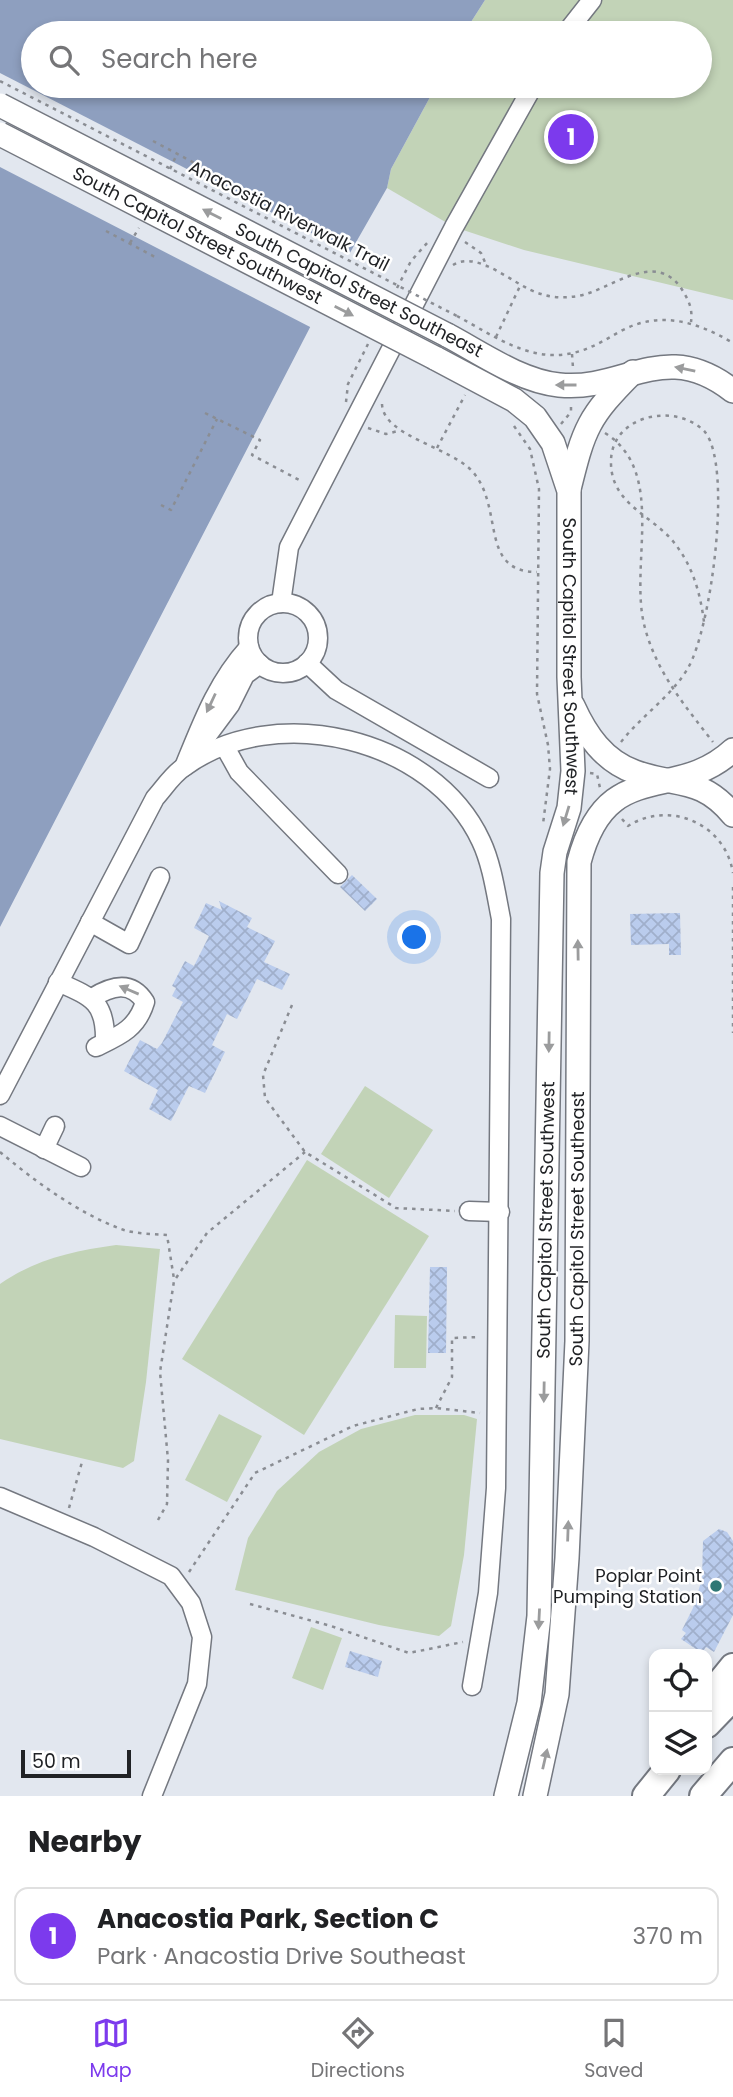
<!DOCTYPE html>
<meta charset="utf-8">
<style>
:root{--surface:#fff;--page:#f2f2f2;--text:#202124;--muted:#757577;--line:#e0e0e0;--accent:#7c3aed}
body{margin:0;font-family:Poppins,sans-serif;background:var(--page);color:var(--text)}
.controls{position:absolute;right:21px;bottom:21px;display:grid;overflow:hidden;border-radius:14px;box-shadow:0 4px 10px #0003}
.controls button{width:63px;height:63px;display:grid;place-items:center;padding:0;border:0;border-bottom:2px solid var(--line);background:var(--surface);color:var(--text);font:35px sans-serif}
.scale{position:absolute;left:21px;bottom:18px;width:110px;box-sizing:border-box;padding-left:7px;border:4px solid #202225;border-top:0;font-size:19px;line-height:24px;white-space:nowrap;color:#202225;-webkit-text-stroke:5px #fff;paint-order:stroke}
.you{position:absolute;left:415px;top:938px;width:24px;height:24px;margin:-18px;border:5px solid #fff;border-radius:50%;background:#1a73e8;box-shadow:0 0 0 10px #1a73e833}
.badge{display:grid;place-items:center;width:46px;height:46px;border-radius:50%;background:var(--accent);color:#fff;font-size:23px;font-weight:700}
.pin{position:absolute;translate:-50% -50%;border:4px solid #fff;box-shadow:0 2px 7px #0006}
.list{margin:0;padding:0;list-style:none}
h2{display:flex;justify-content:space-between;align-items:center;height:91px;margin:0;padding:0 28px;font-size:30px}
h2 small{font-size:23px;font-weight:400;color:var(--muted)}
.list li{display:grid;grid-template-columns:46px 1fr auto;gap:21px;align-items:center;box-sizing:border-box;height:98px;margin:0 14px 14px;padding:0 14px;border:2px solid var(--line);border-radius:14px}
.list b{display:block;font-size:26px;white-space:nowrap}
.list p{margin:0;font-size:23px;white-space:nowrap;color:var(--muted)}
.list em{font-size:23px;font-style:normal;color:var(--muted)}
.icon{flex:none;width:38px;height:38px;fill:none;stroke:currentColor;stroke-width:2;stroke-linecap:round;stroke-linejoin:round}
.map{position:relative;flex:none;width:733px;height:1796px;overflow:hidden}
.search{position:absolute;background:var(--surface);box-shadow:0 4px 10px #0003;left:21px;right:21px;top:21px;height:77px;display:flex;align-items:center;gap:18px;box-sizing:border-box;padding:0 24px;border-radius:38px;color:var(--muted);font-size:26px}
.sheet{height:203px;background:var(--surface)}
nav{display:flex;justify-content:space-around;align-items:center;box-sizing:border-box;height:98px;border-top:2px solid var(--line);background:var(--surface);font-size:19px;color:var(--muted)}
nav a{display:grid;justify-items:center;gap:4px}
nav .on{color:var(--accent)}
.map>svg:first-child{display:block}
.park{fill:#c2d3b7}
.water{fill:#8e9fbf}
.pier{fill:#e2e7ef}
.building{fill:url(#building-cross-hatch)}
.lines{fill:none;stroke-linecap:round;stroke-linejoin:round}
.minor-casing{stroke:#747880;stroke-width:21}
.major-casing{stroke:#747880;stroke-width:26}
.highway-casing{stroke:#747880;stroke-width:30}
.path{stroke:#8a8d93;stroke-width:2.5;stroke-dasharray:3.5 5;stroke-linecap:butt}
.minor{stroke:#fff;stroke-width:18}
.major{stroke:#fff;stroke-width:23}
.highway{stroke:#fff;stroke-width:26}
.major-bridge-casing{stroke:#747880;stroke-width:26;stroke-linecap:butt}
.path-bridge{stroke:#8a8d93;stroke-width:2.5;stroke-dasharray:3.5 5;stroke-linecap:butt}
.major-bridge{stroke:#fff;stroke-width:23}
.oneway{fill:#9b9c9d}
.poi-dot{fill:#2e7774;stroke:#fff;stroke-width:2.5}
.labels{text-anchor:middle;stroke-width:5;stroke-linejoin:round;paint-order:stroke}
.street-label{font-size:18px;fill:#202225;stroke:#fff}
.poi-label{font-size:18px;fill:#202225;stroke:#fff;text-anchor:end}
</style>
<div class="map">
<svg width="733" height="1796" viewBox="0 0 733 1796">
<defs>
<pattern id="building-cross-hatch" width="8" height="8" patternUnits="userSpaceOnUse" patternTransform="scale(1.75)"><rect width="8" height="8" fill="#bacced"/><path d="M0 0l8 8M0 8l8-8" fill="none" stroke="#a0afcb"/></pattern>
</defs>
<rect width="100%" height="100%" fill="#e2e7ef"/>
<g class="park">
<path d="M485 0H733V300L524 250 454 227 387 188 391 169 436 86H700V33H464Z"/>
<path d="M365 1086 433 1130 389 1198 321 1154Z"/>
<path d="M307 1160 429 1236 304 1435 182 1359Z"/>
<path d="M116 1245 160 1249 146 1382 134 1461 123 1468 0 1439V1284C36 1259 73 1251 116 1245Z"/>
<path d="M395 1315 427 1316 426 1368H394Z"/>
<path d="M219 1414 262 1436 227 1502 185 1480Z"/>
<path d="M415 1415H464L477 1419 464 1555 451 1626 439 1636 379 1625 235 1590 248 1538 277 1491 319 1452 361 1429Z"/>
<path d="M311 1627 342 1638 323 1690 292 1678Z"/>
</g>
<path class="water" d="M0 0H485L464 33H33V86H436L391 169 387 188 335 279 0 927Z"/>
<path class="pier" d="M0 73 354 255 314 329 0 167Z"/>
<g class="building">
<path d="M352 875 377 899 365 911 340 887Z"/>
<path d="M219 901 252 918 247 927 275 941 264 962 290 974 282 990 257 979 237 1019 227 1014 212 1045 225 1052 205 1093 189 1086 171 1121 149 1109 158 1090 124 1071 140 1040 157 1049 162 1043 183 1002 172 996 176 988 172 986 185 961 194 966 209 936 194 928 206 903 222 910Z"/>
<path d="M680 913 681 955H669V944L631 945 630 914Z"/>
<path d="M430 1267H447L446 1353H428Z"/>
<path d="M719 1529 727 1532 733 1541V1615L714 1652 706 1647 702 1653 681 1639 686 1633 682 1630 693 1608 702 1579 703 1541Z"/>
<path d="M350 1651 382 1661 378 1677 345 1667Z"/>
</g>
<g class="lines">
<defs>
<g id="minor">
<path d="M566 33 592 0"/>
<path d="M281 603 289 547 454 227 533 86"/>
<circle cx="283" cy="638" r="35"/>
<path d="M307 663 336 690 489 778"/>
<path d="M201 744 230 705 245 675 260 664"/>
<path d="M225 747 239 772 338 874"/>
<path d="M184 767C202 723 217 682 249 647"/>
<path d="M90 922 129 944 160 877"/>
<path d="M58 982C92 997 106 1002 105 1042"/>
<path d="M92 998C111 986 131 980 145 1002 137 1029 119 1036 96 1047"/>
<path d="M0 1095 155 798C164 788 173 774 184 767 275 700 433 738 481 841 492 864 496 894 501 919L496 1488 488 1593 472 1686"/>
<path d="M0 1126 81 1167"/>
<path d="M44 1149 55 1126"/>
<path d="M469 1211 500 1212"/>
<path d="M0 1497 94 1537 171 1576 191 1603 202 1637 197 1684 152 1796"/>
</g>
<g id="major">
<path d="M447 335C481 353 520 381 559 385 626 392 664 337 733 391"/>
<path id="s1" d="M435 358 514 400 535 417 553 443 569 491V677L573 771 569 808 555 852 552 873 539 1616 529 1703 506 1796"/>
<path d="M569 489C584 428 588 417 633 372"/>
<path d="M573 706C586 735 604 761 635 772 676 787 701 776 733 815"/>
<path id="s2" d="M535 1796 557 1694 567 1558 577 1341 579 862C607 755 675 804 733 750"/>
</g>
<g id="highway">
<path d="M707 1699 733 1667"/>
<path d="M707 1724 733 1697"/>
<path d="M646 1796 667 1770"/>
<path d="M703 1796 733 1761"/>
</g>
</defs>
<use href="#minor" class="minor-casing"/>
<use href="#major" class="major-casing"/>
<use href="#highway" class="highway-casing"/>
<g class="path">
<path d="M153 141 202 167"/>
<path d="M170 169 177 154"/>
<path d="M106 231 155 257"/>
<path d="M465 242 481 253 487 267"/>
<path d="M130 243 139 228"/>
<path d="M453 265C479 249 515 287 541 294 553 298 565 298 578 296 609 291 654 249 681 288 688 299 693 308 691 322"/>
<path d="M397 288 411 261 428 242"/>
<path d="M457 316C485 331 518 354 551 355 579 356 598 344 621 331 660 310 698 322 733 343"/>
<path d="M496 337 520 286"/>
<path d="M572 354 573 368"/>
<path d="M346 402 348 384 368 344"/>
<path d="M382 404C383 436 450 447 472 471 505 507 478 572 537 572"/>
<path d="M205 413 260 440 252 455 303 482"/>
<path d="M561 424 571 412V403"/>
<path d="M514 426 530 449 539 489 537 694 548 745 550 769 543 824"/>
<path d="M368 428 386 434 398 431"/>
<path d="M605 433C668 472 628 567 645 628 657 673 685 706 713 742"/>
<path d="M437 448 465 395"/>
<path d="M161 505 171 510 217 419"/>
<path d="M621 742C642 715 671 697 688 668 711 629 733 467 705 432 676 401 609 415 611 464 612 503 650 515 672 540 692 564 700 591 704 622"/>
<path d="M590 773 597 774 600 788"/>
<path d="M622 819 628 826C669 800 725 823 733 873"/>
<path d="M733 887V1033"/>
<path d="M292 1005 263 1075 265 1098 305 1152 396 1208 455 1211"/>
<path d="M0 1152C36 1182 79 1214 124 1230 137 1234 154 1234 167 1235L174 1279"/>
<path d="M436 1408 452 1377V1338L480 1337"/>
<path d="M69 1508 82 1462"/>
<path d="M158 1520 167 1504 168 1460 160 1372 174 1281 207 1233 305 1152"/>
<path d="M189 1572 255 1473 353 1426 418 1409 436 1408 480 1413"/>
<path d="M250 1604 331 1626 409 1653 463 1642"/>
</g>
<use href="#minor" class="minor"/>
<use href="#major" class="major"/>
<use href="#highway" class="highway"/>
<defs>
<g id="major-bridge">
<path d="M0 105 447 335"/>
<path id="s3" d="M0 134 435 358"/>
</g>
</defs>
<use href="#major-bridge" class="major-bridge-casing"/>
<path class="path-bridge" d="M0 81 457 316"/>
<use href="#major-bridge" class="major-bridge"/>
</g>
<defs><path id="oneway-solid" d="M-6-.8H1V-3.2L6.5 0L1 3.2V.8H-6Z" transform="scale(1.75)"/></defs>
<g class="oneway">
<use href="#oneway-solid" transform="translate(212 214) rotate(-153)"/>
<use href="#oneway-solid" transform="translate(344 311) rotate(27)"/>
<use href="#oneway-solid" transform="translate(685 369) rotate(-168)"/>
<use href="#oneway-solid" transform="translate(566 385) rotate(-180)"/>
<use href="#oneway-solid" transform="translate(211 703) rotate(115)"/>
<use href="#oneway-solid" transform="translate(566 816) rotate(107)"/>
<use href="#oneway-solid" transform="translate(578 950) rotate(-91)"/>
<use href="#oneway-solid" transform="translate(129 990) rotate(-157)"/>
<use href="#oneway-solid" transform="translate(549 1042) rotate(91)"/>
<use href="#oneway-solid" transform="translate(544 1392) rotate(91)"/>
<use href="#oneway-solid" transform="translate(568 1531) rotate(-88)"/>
<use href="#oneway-solid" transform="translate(539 1619) rotate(93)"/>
<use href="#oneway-solid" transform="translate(545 1759) rotate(-77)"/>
</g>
<circle class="poi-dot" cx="716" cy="1586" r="7"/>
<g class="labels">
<g class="street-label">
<text transform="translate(289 216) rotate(27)" y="6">Anacostia Riverwalk Trail</text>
<text dy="6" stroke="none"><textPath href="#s3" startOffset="222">South Capitol Street Southwest</textPath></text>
<text transform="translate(359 290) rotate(27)" y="6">South Capitol Street Southeast</text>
<text dy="6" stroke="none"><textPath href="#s1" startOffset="364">South Capitol Street Southwest</textPath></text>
<text transform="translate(546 1220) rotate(-89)" y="6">South Capitol Street Southwest</text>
<text dy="6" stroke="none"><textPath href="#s2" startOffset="570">South Capitol Street Southeast</textPath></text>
</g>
<g class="poi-label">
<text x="702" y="1582">Poplar Point<tspan x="702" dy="21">Pumping Station</tspan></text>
</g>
</g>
</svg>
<div class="controls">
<button><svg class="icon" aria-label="locate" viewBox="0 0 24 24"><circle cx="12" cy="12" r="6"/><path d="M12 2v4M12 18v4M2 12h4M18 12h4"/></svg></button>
<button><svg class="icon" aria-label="layers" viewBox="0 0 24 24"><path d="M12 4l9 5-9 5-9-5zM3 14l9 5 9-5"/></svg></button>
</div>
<div class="scale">50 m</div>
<div class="you"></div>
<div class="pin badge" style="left:571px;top:137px">1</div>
<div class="search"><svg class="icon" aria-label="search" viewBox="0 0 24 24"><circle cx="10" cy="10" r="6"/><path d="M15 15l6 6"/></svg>Search here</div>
</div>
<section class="sheet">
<h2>Nearby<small></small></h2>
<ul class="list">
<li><span class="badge">1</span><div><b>Anacostia Park, Section C</b><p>Park · Anacostia Drive Southeast</p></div><em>370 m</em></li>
</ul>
</section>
<nav>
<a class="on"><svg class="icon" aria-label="map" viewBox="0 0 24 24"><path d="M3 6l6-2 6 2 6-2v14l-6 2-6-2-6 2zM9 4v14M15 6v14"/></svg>Map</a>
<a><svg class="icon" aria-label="directions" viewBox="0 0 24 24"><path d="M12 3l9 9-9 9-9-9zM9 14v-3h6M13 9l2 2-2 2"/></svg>Directions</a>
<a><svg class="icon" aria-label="saved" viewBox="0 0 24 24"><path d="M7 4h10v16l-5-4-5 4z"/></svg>Saved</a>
</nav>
